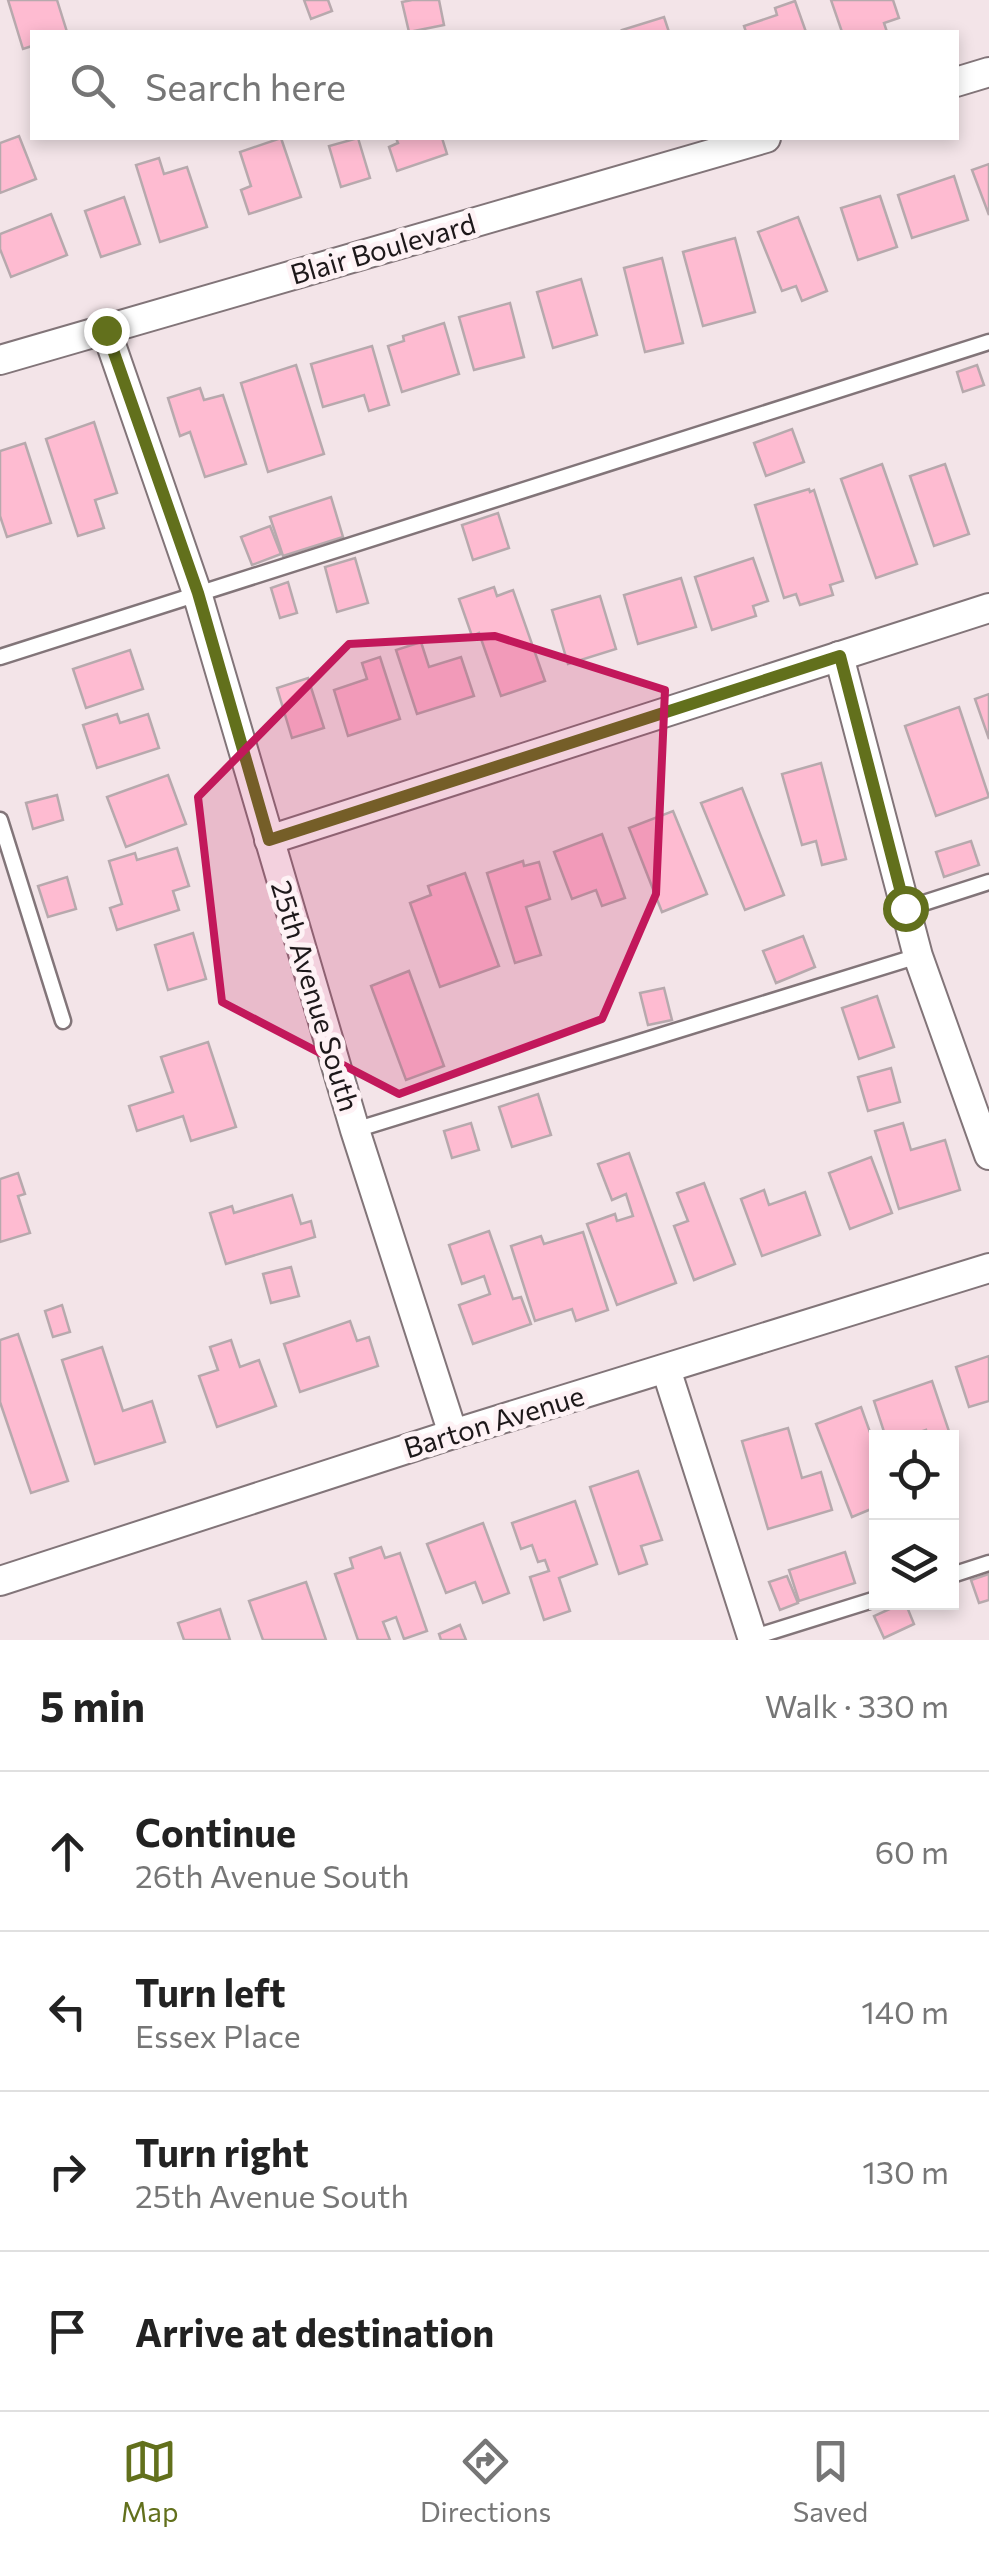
<!DOCTYPE html>
<meta charset="utf-8">
<style>
:root{--surface:#fff;--page:#f6f6f6;--text:#222;--muted:#767676;--line:#e0e0e0;--accent:#62701c}
body{margin:0;font-family:Commissioner,sans-serif;background:var(--page);color:var(--text)}
.controls{position:absolute;right:30px;bottom:30px;display:grid;overflow:hidden;border-radius:0px;box-shadow:0 5px 15px #0003}
.controls button{width:90px;height:90px;display:grid;place-items:center;padding:0;border:0;border-bottom:2px solid var(--line);background:var(--surface);color:var(--text);font:50px sans-serif}
.stop{position:absolute;width:30px;height:30px;margin:-22px;border:8px solid #62701c;border-radius:50%;background:#fff}
.stop.end{background:#62701c;border-color:#fff;box-shadow:0 2px 10px #0008}
.list{margin:0;padding:0;list-style:none}
h2{display:flex;justify-content:space-between;align-items:center;height:130px;margin:0;padding:0 40px;font-size:42px}
h2 small{font-size:32px;font-weight:400;color:var(--muted)}
.list li{display:grid;grid-template-columns:65px 1fr auto;gap:30px;align-items:center;box-sizing:border-box;height:160px;padding:0 40px;border-top:2px solid var(--line)}
.list b{display:block;font-size:38px;white-space:nowrap}
.list p{margin:0;font-size:32px;white-space:nowrap;color:var(--muted)}
.list em{font-size:32px;font-style:normal;color:var(--muted)}
.icon{flex:none;width:55px;height:55px;fill:none;stroke:currentColor;stroke-width:2;stroke-linecap:round;stroke-linejoin:round}
.map{position:relative;flex:none;width:989px;height:1640px;overflow:hidden}
.search{position:absolute;background:var(--surface);box-shadow:0 5px 15px #0003;left:30px;right:30px;top:30px;height:110px;display:flex;align-items:center;gap:25px;box-sizing:border-box;padding:0 35px;border-radius:0px;color:var(--muted);font-size:38px}
.sheet{height:770px;background:var(--surface)}
nav{display:flex;justify-content:space-around;align-items:center;box-sizing:border-box;height:140px;border-top:2px solid var(--line);background:var(--surface);font-size:28px;color:var(--muted)}
nav a{display:grid;justify-items:center;gap:5px}
nav .on{color:var(--accent)}
.map>svg:first-child{display:block}
.building{fill:#febbd1;stroke:#b7a9ad;stroke-width:2.5}
.lines{fill:none;stroke-linecap:round;stroke-linejoin:round}
.lane-casing{stroke:#827579;stroke-width:19}
.street-casing{stroke:#827579;stroke-width:32}
.lane{stroke:#fff;stroke-width:14}
.street{stroke:#fff;stroke-width:28}
.route{stroke:#62701c;stroke-width:12}
.marked{fill:#c2185b;fill-opacity:0.2;stroke:#c2185b;stroke-width:8;stroke-linejoin:round}
.labels{text-anchor:middle;stroke-width:10;stroke-linejoin:round;paint-order:stroke}
.street-label{font-size:28px;fill:#1d181a;stroke:#fef2f5}
</style>
<div class="map">
<svg width="989" height="1640" viewBox="0 0 989 1640">
<rect width="100%" height="100%" fill="#f3e4e8"/>
<g class="building">
<path d="M8 0H57L67 32H32V46L23 49Z"/>
<path d="M304 0H328L332 11 311 19Z"/>
<path d="M412 0H439L444 25 409 32 402 2Z"/>
<path d="M831 0H893L899 18 884 23 887 32H842Z"/>
<path d="M795 1 806 32H746L744 26 777 15 775 8Z"/>
<path d="M664 17 669 32H623L622 30Z"/>
<path d="M19 136 36 179 0 193V143Z"/>
<path d="M281 138 301 197 249 214 241 190 251 186 240 152Z"/>
<path d="M358 138 370 178 341 187 329 146Z"/>
<path d="M396 138H442L447 154 397 171 389 147 398 143Z"/>
<path d="M159 158 164 174 187 167 207 227 160 242 136 165Z"/>
<path d="M989 164V215L972 170Z"/>
<path d="M954 176 968 220 912 238 898 195Z"/>
<path d="M880 196 897 247 858 260 841 208Z"/>
<path d="M124 197 140 244 101 257 85 211Z"/>
<path d="M51 214 67 255 11 277 0 249V234Z"/>
<path d="M798 217 827 291 802 301 796 286 782 291 758 232Z"/>
<path d="M735 238 755 312 703 326 683 252Z"/>
<path d="M662 258 683 343 645 352 624 268Z"/>
<path d="M581 279 597 335 553 348 537 292Z"/>
<path d="M510 303 524 357 474 370 459 317Z"/>
<path d="M444 323 459 374 402 392 388 346 404 341 403 336Z"/>
<path d="M372 346 389 405 369 411 364 395 323 407 311 364Z"/>
<path d="M296 365 324 454 268 472 241 383Z"/>
<path d="M977 365 984 385 963 392 957 372Z"/>
<path d="M200 388 204 400 223 395 246 464 205 477 190 432 180 436 168 398Z"/>
<path d="M94 422 117 493 95 500 104 528 78 536 46 439Z"/>
<path d="M792 429 804 462 766 476 754 443Z"/>
<path d="M25 443 51 523 7 537 0 516V451Z"/>
<path d="M882 464 917 564 876 578 841 479Z"/>
<path d="M945 464 969 534 934 546 910 476Z"/>
<path d="M809 489 810 492 814 490 843 581 830 585 833 595 800 605 796 594 784 598 755 505Z"/>
<path d="M331 497 343 537 283 556 270 517Z"/>
<path d="M498 513 509 548 473 560 462 525Z"/>
<path d="M270 526 281 554 252 565 241 537Z"/>
<path d="M355 558 368 603 337 612 325 567Z"/>
<path d="M753 558 768 601 753 606 756 616 712 630 695 577Z"/>
<path d="M681 578 696 627 638 644 624 595Z"/>
<path d="M288 582 297 613 280 618 271 588Z"/>
<path d="M494 587 497 596 513 590 545 681 501 696 479 633 472 636 459 599Z"/>
<path d="M600 596 616 649 568 664 552 610Z"/>
<path d="M421 642 429 667 461 657 474 696 417 714 396 650Z"/>
<path d="M130 650 143 689 86 708 73 669Z"/>
<path d="M380 657 400 719 348 736 334 690 367 679 362 663Z"/>
<path d="M308 678 324 728 292 738 277 688Z"/>
<path d="M989 694V739L975 699Z"/>
<path d="M959 707 989 797 936 816 905 726Z"/>
<path d="M117 714 120 723 148 714 159 748 97 768 83 725Z"/>
<path d="M821 763 846 859 822 865 816 841 802 845 782 774Z"/>
<path d="M168 775 186 824 126 847 107 797Z"/>
<path d="M742 788 784 895 745 910 701 803Z"/>
<path d="M57 795 63 820 33 829 26 803Z"/>
<path d="M673 811 707 894 662 912 629 828Z"/>
<path d="M602 834 625 898 602 906 596 890 572 899 554 852Z"/>
<path d="M971 841 979 865 944 877 936 852Z"/>
<path d="M177 848 189 886 173 891 179 910 117 930 110 908 122 904 109 861 135 853 137 860Z"/>
<path d="M523 861 524 866 539 862 550 899 526 907 541 955 515 963 487 873Z"/>
<path d="M465 873 499 966 440 987 410 903 431 895 428 886Z"/>
<path d="M67 877 76 909 48 917 38 886Z"/>
<path d="M193 933 206 979 168 990 155 945Z"/>
<path d="M803 936 815 967 776 983 763 951Z"/>
<path d="M409 971 444 1066 406 1080 371 986Z"/>
<path d="M664 988 672 1020 648 1025 640 993Z"/>
<path d="M877 996 894 1047 859 1059 842 1008Z"/>
<path d="M208 1042 236 1127 191 1141 183 1116 137 1131 129 1106 173 1092 161 1057Z"/>
<path d="M891 1068 900 1102 868 1111 858 1077Z"/>
<path d="M538 1094 551 1135 512 1147 499 1107Z"/>
<path d="M471 1123 479 1150 452 1158 444 1131Z"/>
<path d="M903 1123 911 1150 945 1140 960 1190 899 1209 875 1131Z"/>
<path d="M629 1153 676 1283 617 1305 587 1224 615 1214 617 1221 633 1216 626 1194 612 1200 598 1164Z"/>
<path d="M871 1157 892 1213 850 1229 829 1173Z"/>
<path d="M18 1173 25 1194 18 1196 30 1233 0 1242V1179Z"/>
<path d="M704 1183 735 1264 694 1280 674 1226 688 1221 677 1193Z"/>
<path d="M764 1190 769 1205 805 1192 820 1235 762 1256 741 1199Z"/>
<path d="M292 1195 301 1224 311 1221 315 1237 226 1264 210 1213 232 1206 234 1213Z"/>
<path d="M489 1231 513 1299 521 1297 531 1324 473 1344 459 1305 490 1294 484 1276 462 1284 449 1245Z"/>
<path d="M583 1232 608 1310 576 1321 572 1309 535 1321 511 1246 541 1236 544 1244Z"/>
<path d="M291 1267 299 1296 271 1303 263 1274Z"/>
<path d="M62 1305 70 1332 53 1337 45 1311Z"/>
<path d="M350 1321 357 1341 369 1337 378 1366 300 1392 284 1344Z"/>
<path d="M18 1334 68 1481 31 1493 0 1402V1340Z"/>
<path d="M231 1340 240 1367 259 1360 276 1406 217 1427 199 1376 218 1370 210 1347Z"/>
<path d="M102 1347 123 1411 152 1401 165 1442 95 1464 62 1360Z"/>
<path d="M989 1356V1401L969 1407 956 1367Z"/>
<path d="M932 1381 954 1446 952 1447V1438H928L926 1430 903 1438H886L874 1401Z"/>
<path d="M861 1407 876 1449V1496L873 1497 876 1507 852 1517 816 1424Z"/>
<path d="M788 1428 802 1478 821 1472 832 1510 768 1529 742 1441Z"/>
<path d="M638 1471 662 1540 641 1546 647 1564 619 1574 590 1487Z"/>
<path d="M575 1501 597 1564 559 1578 570 1611 544 1620 530 1577 549 1571 545 1560 538 1562 532 1545 521 1549 512 1523Z"/>
<path d="M483 1523 509 1593 483 1603 475 1582 446 1593 427 1544Z"/>
<path d="M381 1547 385 1558 400 1553 427 1631 404 1639 396 1617 383 1622 390 1640H358L335 1574 353 1568 350 1558Z"/>
<path d="M845 1552 855 1583 799 1601 789 1570Z"/>
<path d="M989 1574V1600L979 1603 971 1580Z"/>
<path d="M787 1576 798 1603 780 1610 769 1582Z"/>
<path d="M306 1582 326 1640H263L249 1601Z"/>
<path d="M905 1602 914 1624 884 1638 874 1616Z"/>
<path d="M220 1609 230 1640H184L178 1623Z"/>
<path d="M460 1625 466 1640H441L439 1634Z"/>
</g>
<g class="lines">
<defs>
<g id="lane">
<path d="M0 657 989 342"/>
<path d="M0 820 63 1021"/>
<path d="M905 909 989 882"/>
<path d="M355 1130 918 956"/>
<path d="M952 1575 989 1563"/>
<path d="M748 1639 876 1599"/>
</g>
<g id="street">
<path d="M956 82 989 72"/>
<path d="M106 330 197 593 355 1130 453 1434"/>
<path d="M0 360 766 138"/>
<path d="M839 656 918 956 989 1155"/>
<path d="M269 840 989 608"/>
<path d="M666 1369 753 1640"/>
<path d="M0 1581 453 1434 989 1268"/>
</g>
</defs>
<use href="#lane" class="lane-casing"/>
<use href="#street" class="street-casing"/>
<use href="#lane" class="lane"/>
<use href="#street" class="street"/>
</g>
<g class="lines">
<path class="route" d="M106 330 198 593 269 840 840 656 905 908"/>
</g>
<path class="marked" d="M495 636 665 690 656 894 602 1019 399 1094 222 1002 198 797 349 644Z"/>
<g class="labels">
<g class="street-label">
<text transform="translate(383 249) rotate(-16)" y="10">Blair Boulevard</text>
<text transform="translate(315 996) rotate(73)" y="10">25th Avenue South</text>
<text transform="translate(494 1422) rotate(-17)" y="10">Barton Avenue</text>
</g>
</g>
</svg>
<div class="controls">
<button><svg class="icon" aria-label="locate" viewBox="0 0 24 24"><circle cx="12" cy="12" r="6"/><path d="M12 2v4M12 18v4M2 12h4M18 12h4"/></svg></button>
<button><svg class="icon" aria-label="layers" viewBox="0 0 24 24"><path d="M12 4l9 5-9 5-9-5zM3 14l9 5 9-5"/></svg></button>
</div>
<div class="stop" style="left:905px;top:908px"></div>
<div class="stop end" style="left:106px;top:330px"></div>
<div class="search"><svg class="icon" aria-label="search" viewBox="0 0 24 24"><circle cx="10" cy="10" r="6"/><path d="M15 15l6 6"/></svg>Search here</div>
</div>
<section class="sheet">
<h2>5 min<small>Walk · 330 m</small></h2>
<ul class="list">
<li><svg class="icon" aria-label="ahead" viewBox="0 0 24 24"><path d="M12 20V5M6 11l6-6 6 6"/></svg><div><b>Continue</b><p>26th Avenue South</p></div><em>60 m</em></li>
<li><svg class="icon" aria-label="left" viewBox="0 0 24 24"><path d="M17 20v-9H6M10 6l-5 5 5 5"/></svg><div><b>Turn left</b><p>Essex Place</p></div><em>140 m</em></li>
<li><svg class="icon" aria-label="right" viewBox="0 0 24 24"><path d="M7 20v-9h11M14 6l5 5-5 5"/></svg><div><b>Turn right</b><p>25th Avenue South</p></div><em>130 m</em></li>
<li><svg class="icon" aria-label="arrive" viewBox="0 0 24 24"><path d="M6 21V4h12l-3 4 3 4H6"/></svg><div><b>Arrive at destination</b></div></li>
</ul>
</section>
<nav>
<a class="on"><svg class="icon" aria-label="map" viewBox="0 0 24 24"><path d="M3 6l6-2 6 2 6-2v14l-6 2-6-2-6 2zM9 4v14M15 6v14"/></svg>Map</a>
<a><svg class="icon" aria-label="directions" viewBox="0 0 24 24"><path d="M12 3l9 9-9 9-9-9zM9 14v-3h6M13 9l2 2-2 2"/></svg>Directions</a>
<a><svg class="icon" aria-label="saved" viewBox="0 0 24 24"><path d="M7 4h10v16l-5-4-5 4z"/></svg>Saved</a>
</nav>
